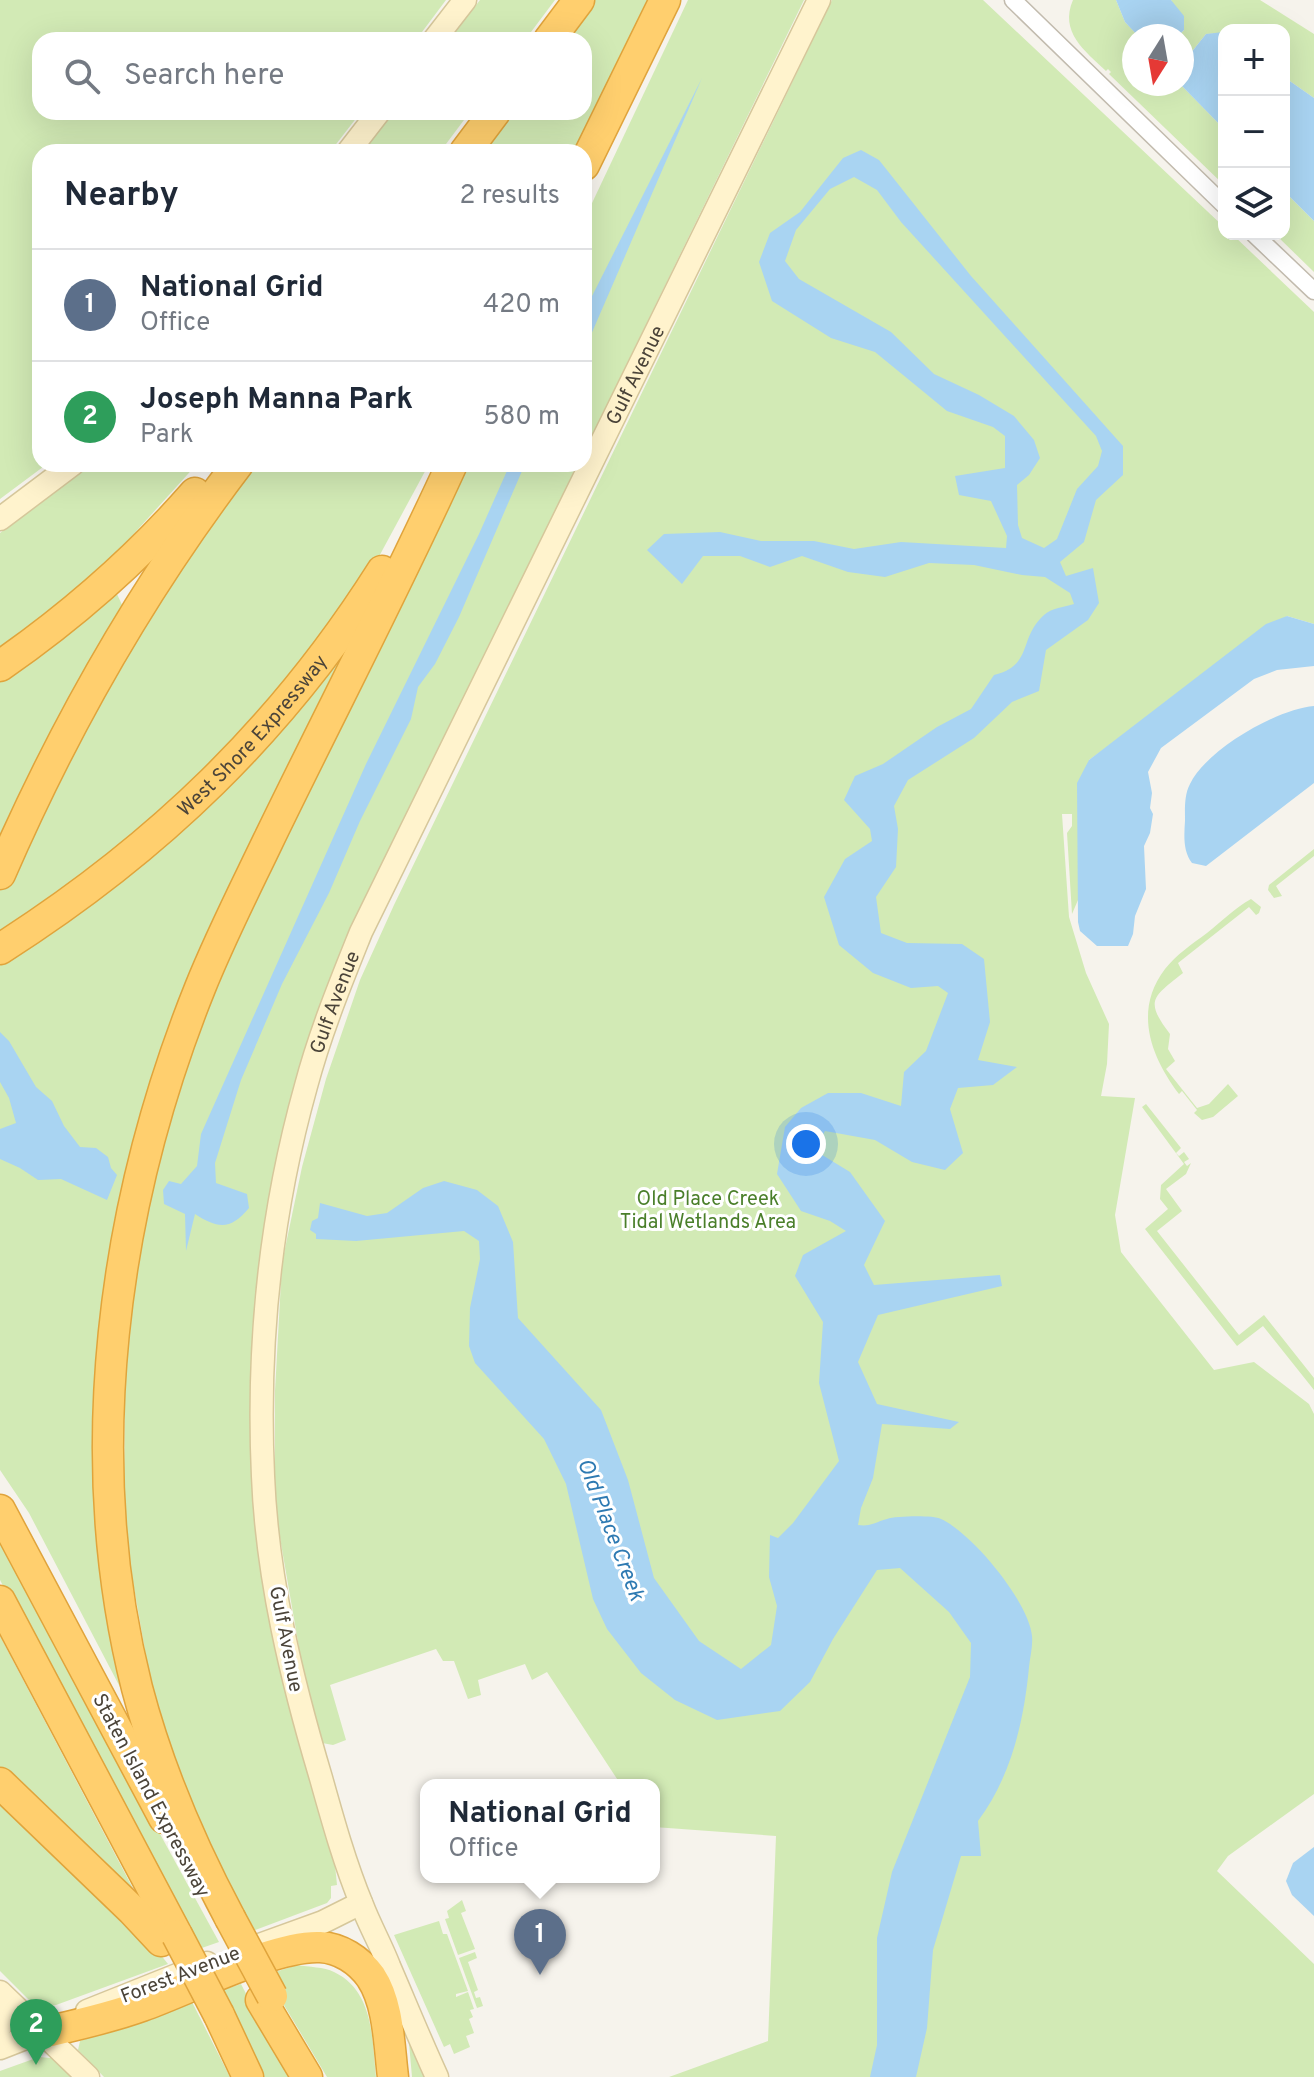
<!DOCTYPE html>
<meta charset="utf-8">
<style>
:root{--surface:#fff;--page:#f6f6f7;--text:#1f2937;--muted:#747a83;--line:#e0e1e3;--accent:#ea580c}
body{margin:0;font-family:Overpass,sans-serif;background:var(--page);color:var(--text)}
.controls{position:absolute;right:24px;top:24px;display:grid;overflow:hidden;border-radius:16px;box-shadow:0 8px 32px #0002}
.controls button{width:72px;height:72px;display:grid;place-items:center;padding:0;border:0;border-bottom:2px solid var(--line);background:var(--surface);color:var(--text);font:40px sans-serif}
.compass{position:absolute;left:1122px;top:24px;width:72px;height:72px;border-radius:50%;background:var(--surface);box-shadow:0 8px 32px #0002;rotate:191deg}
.you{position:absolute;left:806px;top:1144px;width:28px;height:28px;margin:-20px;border:6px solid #fff;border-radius:50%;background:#1a73e8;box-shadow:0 0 0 12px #1a73e833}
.badge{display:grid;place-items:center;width:52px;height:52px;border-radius:50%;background:var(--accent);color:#fff;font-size:26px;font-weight:700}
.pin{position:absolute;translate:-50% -66px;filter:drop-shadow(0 2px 4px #0008)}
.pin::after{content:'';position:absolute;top:42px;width:28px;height:24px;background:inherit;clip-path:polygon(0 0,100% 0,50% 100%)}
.popup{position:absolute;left:420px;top:1779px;width:240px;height:104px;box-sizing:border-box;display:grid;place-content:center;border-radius:16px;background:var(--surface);filter:drop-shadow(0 2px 6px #0005);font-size:26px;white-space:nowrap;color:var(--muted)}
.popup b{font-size:30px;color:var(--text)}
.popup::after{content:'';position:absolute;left:50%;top:100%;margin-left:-16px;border:16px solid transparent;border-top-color:var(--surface)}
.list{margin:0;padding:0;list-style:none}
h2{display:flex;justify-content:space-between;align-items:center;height:104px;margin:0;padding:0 32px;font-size:34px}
h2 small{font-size:26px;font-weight:400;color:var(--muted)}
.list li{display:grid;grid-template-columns:52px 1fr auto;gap:24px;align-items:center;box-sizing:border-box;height:112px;padding:0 32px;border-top:2px solid var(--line)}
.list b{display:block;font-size:30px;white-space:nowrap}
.list p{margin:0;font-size:26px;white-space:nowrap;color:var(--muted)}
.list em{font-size:26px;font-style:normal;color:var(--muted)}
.icon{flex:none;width:44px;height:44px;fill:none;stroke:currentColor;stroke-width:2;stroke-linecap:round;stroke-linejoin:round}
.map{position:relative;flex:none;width:1314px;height:2077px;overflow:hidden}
.search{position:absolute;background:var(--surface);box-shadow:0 8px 32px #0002;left:32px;top:32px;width:560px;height:88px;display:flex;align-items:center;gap:20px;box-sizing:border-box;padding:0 28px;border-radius:24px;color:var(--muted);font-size:30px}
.panel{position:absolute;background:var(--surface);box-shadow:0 8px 32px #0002;left:32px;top:144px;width:560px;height:328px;border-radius:24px}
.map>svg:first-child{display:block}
.green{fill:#d2eab5}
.water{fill:#a9d4f2;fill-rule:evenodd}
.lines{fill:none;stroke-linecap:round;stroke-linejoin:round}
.street-casing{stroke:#c2bbae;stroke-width:19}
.secondary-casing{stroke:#d6c79b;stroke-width:25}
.highway-casing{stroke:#e0a43c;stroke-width:33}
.street{stroke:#fff;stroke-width:16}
.secondary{stroke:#fff3cd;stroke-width:22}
.highway{stroke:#ffcf6e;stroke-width:30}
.highway-bridge-casing{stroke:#e0a43c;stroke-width:33;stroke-linecap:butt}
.highway-bridge{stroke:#ffcf6e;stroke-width:30}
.labels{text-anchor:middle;stroke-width:6;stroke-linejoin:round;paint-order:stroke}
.street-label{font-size:20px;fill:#4b4439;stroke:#fff}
.park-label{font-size:20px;fill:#4a7f2a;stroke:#fff}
.water-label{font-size:22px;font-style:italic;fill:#2e7ab2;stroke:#fff}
</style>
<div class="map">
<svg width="1314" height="2077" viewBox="0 0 1314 2077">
<rect width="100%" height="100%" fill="#f6f3ec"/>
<g class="green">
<path d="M0 0H446L416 40H40V112H361L330 152H40V464H47L0 499Z"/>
<path d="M480 0H555L525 40H449Z"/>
<path d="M595 0H656L581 152H482L511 112H584V40H565Z"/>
<path d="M688 0H804L584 452V220Z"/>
<path d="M832 0H983L1224 227V234H1232L1314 312V624L1287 616 1089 760 1078 900 1072 914 1067 833 1072 826V814H1062L1069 917 1086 973 1109 1024 1107 1064 1101 1096 1135 1098 1115 1215 1121 1252 1214 1370 1254 1362 1309 1404 1314 1414V1794L1228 1856 1217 1871 1314 1964V2077H669L768 2041 776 1836 654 1827V1785H621L547 1672 532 1680 525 1664 478 1680 481 1695 468 1699 454 1661H443L436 1649 330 1685 346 1740 333 1745 322 1743 305 1682 275 1509V1391L282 1263 302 1167 326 1079 360 980 394 905Z"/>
<path d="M1073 0H1116L1125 22 1138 36H1134V84H1180L1224 129V185L1109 74 1111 72 1108 69 1106 71C1085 51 1059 32 1073 0Z"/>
<path d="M1171 0H1260L1314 34V98L1284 77V30H1224V33L1206 34 1182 64V36H1178L1184 30Z"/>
<path d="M394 112H470L440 152H363Z"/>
<path d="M1284 191 1314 221V272L1275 234H1284Z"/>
<path d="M92 464H197L83 590 0 654V533Z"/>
<path d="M248 464H429L376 562 305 664 153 823 0 935V891L45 791 161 585Z"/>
<path d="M468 464H578L352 934 262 1250 251 1480 280 1671 335 1865 337 1885 331 1886V1898L327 1903 245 1934 180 1797 152 1691 124 1530 125 1360 148 1184 195 1027Z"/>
<path d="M117 594 123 607 0 844V677Z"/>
<path d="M365 612 197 955 150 1085 108 1311 131 1698 121 1689 29 1513 0 1470V961L30 943Z"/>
<path d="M1314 849V856L1276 886 1282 896 1274 898 1268 890 1269 885Z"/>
<path d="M1251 899 1261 907 1259 913 1256 915 1249 907 1178 963 1183 973C1153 997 1144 1000 1170 1034L1168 1049 1175 1061 1166 1069 1197 1108 1209 1104 1228 1084 1238 1096 1213 1117 1202 1120 1194 1113 1197 1110 1182 1091 1179 1094C1151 1057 1133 1011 1165 969 1176 955 1192 944 1207 933 1221 922 1235 908 1251 899Z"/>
<path d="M1146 1104 1181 1148 1176 1153 1179 1156 1184 1152 1189 1159 1184 1162 1187 1166 1191 1163 1186 1174 1166 1189 1182 1211 1157 1231 1239 1335 1264 1315 1314 1378V1390L1263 1326 1237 1346 1145 1229 1168 1209 1160 1199 1161 1185 1184 1164 1142 1107Z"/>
<path d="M0 1541 219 1942 196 1950 0 1580Z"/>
<path d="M0 1636 137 1896 0 1772Z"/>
<path d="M0 1798 152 1944 168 1964 56 2005 37 2008 0 1971Z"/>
<path d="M462 1900 466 1911 461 1913 475 1949 458 1955 445 1919 449 1918 447 1911Z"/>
<path d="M439 1921 443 1934H447L468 1991 456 1994V1997L468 1992 474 2009 470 2010 473 2017 469 2019 474 2033 466 2036 470 2047 454 2054 450 2044 444 2047 394 1935Z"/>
<path d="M475 1952 477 1958 468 1962 478 1990 474 1992 476 1998 480 1997 483 2006 477 2008 459 1958Z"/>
<path d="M297 1965C309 1967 324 1967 334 1972 374 1991 372 2039 376 2077H327L266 1975Z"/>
<path d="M241 1984 289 2077H264L217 1992Z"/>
<path d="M192 2002 230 2077H104L78 2050 80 2041Z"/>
<path d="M413 2042 427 2077H412L409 2043Z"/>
<path d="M53 2055 74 2077H0V2071L39 2057 50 2058Z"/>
</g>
<g class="water">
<path d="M1116 0H1171L1184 16V30L1178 36H1138L1125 22Z"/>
<path d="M1223 32 1224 33V129L1180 84 1182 64 1206 34Z"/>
<path d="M1284 77 1314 98V221L1284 191Z"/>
<path d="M702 78 587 344 584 350V312Z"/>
<path d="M861 150 879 160 971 276 1123 446V475L1096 500 1084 542 1060 562 1066 576 1093 568 1099 603 1088 620 1046 650 1039 691 1012 702 974 738 908 780 894 806 898 829 896 867 876 897 881 933 907 943 962 944 984 959 990 1022 978 1060 1017 1067 993 1085 958 1088 950 1109 963 1153 945 1170 912 1162 875 1140 825 1131 814 1150 850 1172 885 1221 864 1265 874 1285 1000 1275 1002 1286 878 1315 858 1362 877 1404 959 1422 950 1429 882 1424 873 1478 861 1508 858 1525C871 1527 875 1522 887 1519 896 1516 933 1515 941 1519 972 1533 1029 1602 1032 1636 1033 1646 1030 1657 1029 1667 1024 1721 1011 1777 978 1821L981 1856H961L933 1950 927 2028 916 2077H870L877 2045V1938L892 1872 970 1677 971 1643 949 1612 900 1568 877 1570 833 1639 810 1682 780 1711 717 1720 675 1700 641 1673 607 1629 593 1599 566 1484 544 1439 475 1363 469 1346 470 1308 480 1259 479 1241 464 1231 356 1241 316 1239V1234L310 1230 312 1221 318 1218 320 1203 367 1216 387 1213 423 1188 444 1181 477 1190 498 1206 513 1242 518 1318 601 1410 628 1480 654 1578 699 1641 741 1669 771 1645 777 1606 769 1577 770 1535 778 1538 793 1523 839 1461 819 1383 823 1322 795 1276 803 1255 846 1231 830 1221 801 1211 777 1174 785 1127 801 1108 828 1093H861L901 1106 904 1072 926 1051 948 993 938 986 911 988 873 973 839 945 824 897 845 859 872 841 870 829 844 800 855 776 883 764 937 727 971 709 994 675C1034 665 1018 638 1044 615 1051 608 1065 607 1074 604L1070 593 1045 577 1022 575 974 565 929 563 885 577 848 572 802 556 770 567 740 556H703L682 584 647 550 664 534 720 532 761 541H814L854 549 901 542 1006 548 1007 536 991 501 959 495 955 476 1005 468V436L993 427 947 411 875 352 831 338 772 301 759 262 770 233 800 212 843 158ZM854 177 877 190 901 222 1096 436 1102 451 1098 466 1077 489 1057 539 1044 548 1022 538 1018 525 1017 485 1029 475 1040 458 1034 440 1014 416 979 395 934 374 891 332 799 279 785 261 796 230 830 189Z"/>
<path d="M510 464H525L459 617 435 664 418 687 411 719 360 821 329 893 282 984 241 1080 215 1163 216 1183 247 1194 249 1208C231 1230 218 1229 195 1214L186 1251 185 1214 164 1204 163 1190 169 1181 181 1184 197 1166 201 1134 366 764 479 534Z"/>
<path d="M1287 616 1314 624V666L1277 670 1254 679 1161 748 1148 772 1152 793 1150 808 1153 814 1150 833 1144 846 1146 889 1135 916 1133 934 1128 946H1097L1080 931 1078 922 1077 783 1089 760 1266 624Z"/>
<path d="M1314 706V783L1206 866 1192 863C1183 851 1184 836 1185 821 1185 809 1184 795 1190 784 1206 750 1277 709 1314 706Z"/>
<path d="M0 1032 9 1041 36 1087 52 1101 64 1126 80 1147 96 1148 108 1157 111 1168 117 1175 107 1200 61 1179 38 1180 20 1168 0 1159V1129L16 1123 9 1098 0 1082Z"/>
<path d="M1314 1847V1916L1292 1895 1286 1881 1293 1863Z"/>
</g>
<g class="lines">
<defs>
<g id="street">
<path d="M1013 0 1224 205"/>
<path d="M1254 234 1314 291"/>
</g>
<g id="secondary">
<path d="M434 40 465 0"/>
<path d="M348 152 379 112"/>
<path d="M0 519 73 464"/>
<path d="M251 1948 323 1922 361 1903"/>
<path d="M0 1992 88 2077"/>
<path d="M0 1996 3 2015 0 2027"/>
<path d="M87 2011 207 1963"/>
<path d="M0 2048 56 2026"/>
<path id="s1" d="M437 2077C420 2040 405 2003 389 1966 381 1945 370 1926 362 1905 345 1864 333 1821 321 1778 292 1681 267 1578 263 1476 257 1345 271 1211 306 1086 320 1033 341 982 361 932L819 0"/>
</g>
<g id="highway">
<path d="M549 40 579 0"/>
<path d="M465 152 495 112"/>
<path d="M584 165 665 0"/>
<path d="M0 666C72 616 138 558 195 493"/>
<path d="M0 874C63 729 142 590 238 464"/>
<path id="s2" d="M0 949C157 849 282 729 382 571"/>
<path d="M0 1510 164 1818"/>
<path d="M0 1601 177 1935"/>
<path d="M0 1783 132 1910 161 1941"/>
<path d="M230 1918C191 1845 158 1768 137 1688 79 1458 112 1207 200 988 220 938 245 889 268 841 329 715 394 591 452 464"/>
<path d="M261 2000 307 2077"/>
<path d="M219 2015 248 2077"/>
<path d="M42 2033C76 2025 109 2018 142 2006 188 1990 274 1945 320 1947 340 1948 359 1960 371 1977 389 2004 389 2045 393 2077"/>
</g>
</defs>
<use href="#street" class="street-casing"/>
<use href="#secondary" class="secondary-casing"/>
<use href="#highway" class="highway-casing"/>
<use href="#street" class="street"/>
<use href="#secondary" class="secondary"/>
<use href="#highway" class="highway"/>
<defs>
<g id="highway-bridge">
<path d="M230 1918 272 1996"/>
<path d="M177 1935 219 2015"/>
</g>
</defs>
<use href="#highway-bridge" class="highway-bridge-casing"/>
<use href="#highway-bridge" class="highway-bridge"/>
</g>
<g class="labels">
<g class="street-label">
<text dy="7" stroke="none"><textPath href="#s1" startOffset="1808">Gulf Avenue</textPath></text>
<text dy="7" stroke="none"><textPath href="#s2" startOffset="332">West Shore Expressway</textPath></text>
<text dy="7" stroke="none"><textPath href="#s1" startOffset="1112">Gulf Avenue</textPath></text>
<text transform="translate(287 1639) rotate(79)" y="7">Gulf Avenue</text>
<text transform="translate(152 1795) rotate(62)" y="7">Staten Island Expressway</text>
<text transform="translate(180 1974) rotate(-21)" y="7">Forest Avenue</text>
</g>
<g class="park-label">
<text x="708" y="1205">Old Place Creek<tspan x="708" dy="23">Tidal Wetlands Area</tspan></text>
</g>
<g class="water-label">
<text transform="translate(612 1529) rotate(69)" y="8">Old Place Creek</text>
</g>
</g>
</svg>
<div class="controls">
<button>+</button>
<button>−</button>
<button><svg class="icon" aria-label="layers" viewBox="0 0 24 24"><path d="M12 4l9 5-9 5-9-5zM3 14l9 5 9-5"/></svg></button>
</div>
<svg class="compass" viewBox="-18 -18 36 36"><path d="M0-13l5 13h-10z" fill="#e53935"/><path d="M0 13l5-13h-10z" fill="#747a83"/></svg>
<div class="you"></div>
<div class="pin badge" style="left:540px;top:1975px;background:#5c6f8a">1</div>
<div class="popup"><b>National Grid</b>Office</div>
<div class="pin badge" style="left:36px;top:2065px;background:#2e9e5b">2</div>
<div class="search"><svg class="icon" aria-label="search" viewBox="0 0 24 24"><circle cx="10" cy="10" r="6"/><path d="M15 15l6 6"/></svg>Search here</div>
<section class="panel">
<h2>Nearby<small>2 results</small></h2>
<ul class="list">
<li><span class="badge" style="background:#5c6f8a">1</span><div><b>National Grid</b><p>Office</p></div><em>420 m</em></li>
<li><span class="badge" style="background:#2e9e5b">2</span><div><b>Joseph Manna Park</b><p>Park</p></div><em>580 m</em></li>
</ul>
</section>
</div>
